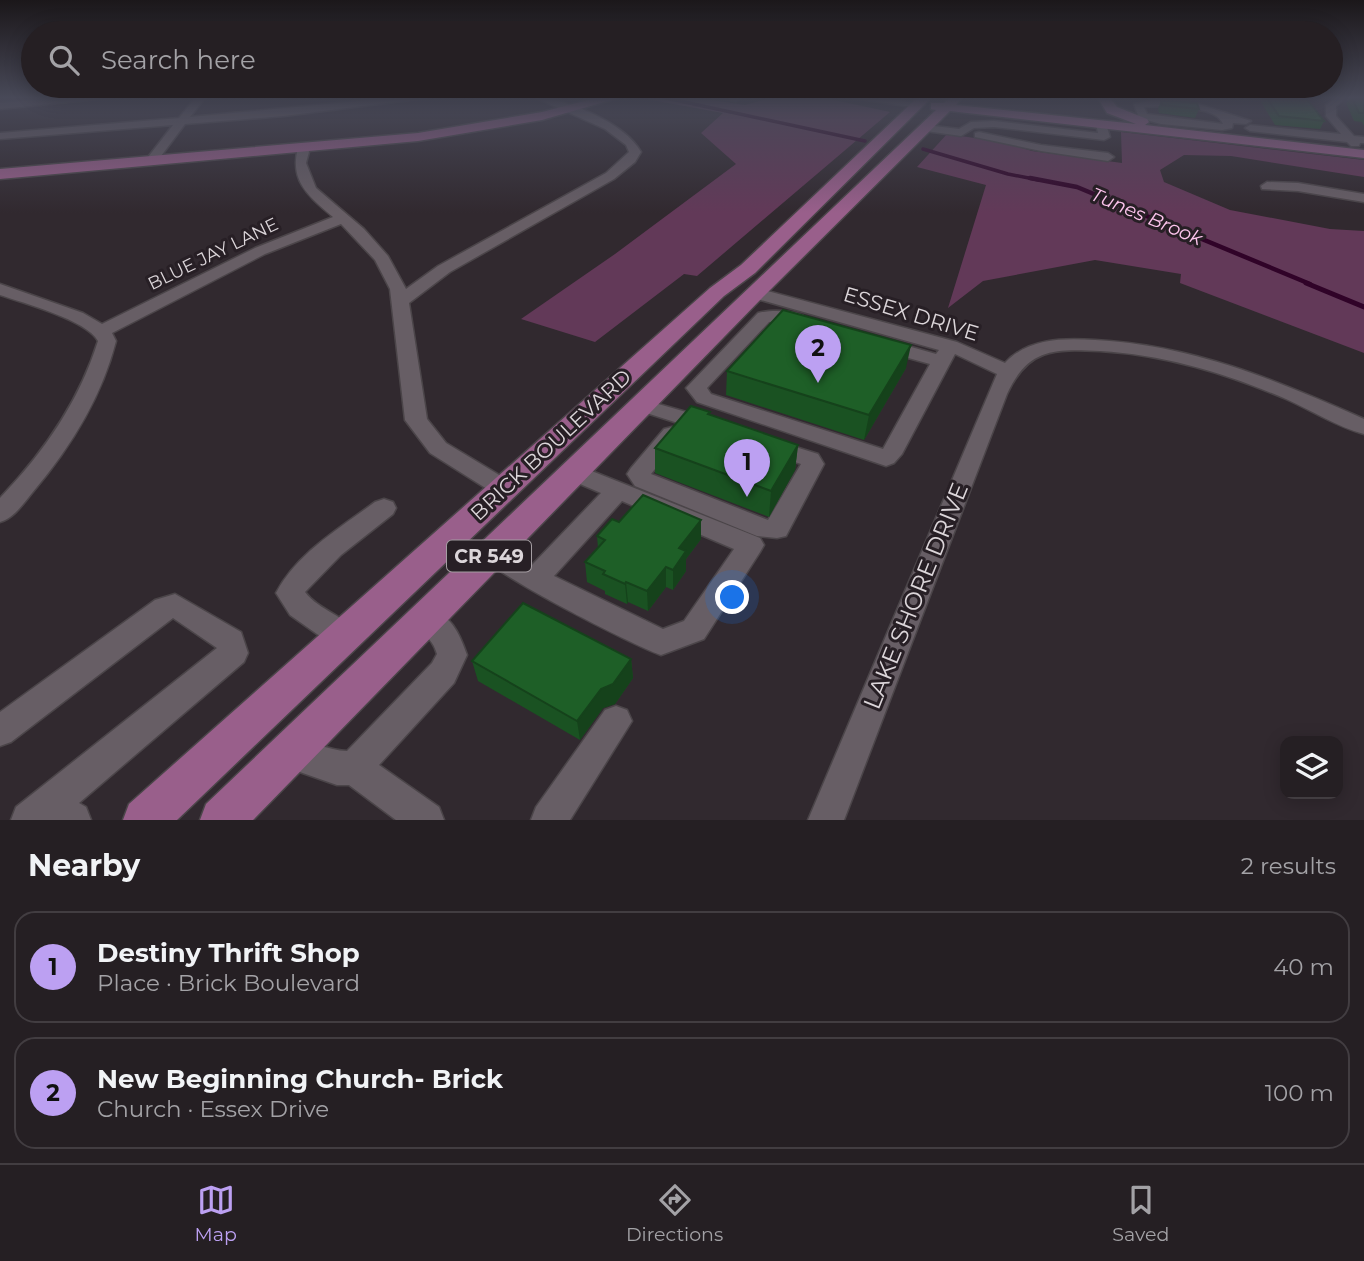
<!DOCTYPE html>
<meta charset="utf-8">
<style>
:root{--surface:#251f23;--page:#2d272b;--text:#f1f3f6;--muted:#a3a2a6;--line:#423d41;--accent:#bca0f2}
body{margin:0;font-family:Montserrat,sans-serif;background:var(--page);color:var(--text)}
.controls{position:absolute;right:21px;bottom:21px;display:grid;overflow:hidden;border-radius:14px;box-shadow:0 4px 18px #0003}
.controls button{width:63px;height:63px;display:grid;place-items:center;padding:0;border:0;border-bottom:2px solid var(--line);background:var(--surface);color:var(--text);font:35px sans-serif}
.you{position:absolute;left:733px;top:598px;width:24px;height:24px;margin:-18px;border:5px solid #fff;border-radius:50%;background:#1a73e8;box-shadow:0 0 0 10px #1a73e833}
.badge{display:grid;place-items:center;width:46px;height:46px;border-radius:50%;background:var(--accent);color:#111;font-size:23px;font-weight:700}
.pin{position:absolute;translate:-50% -58px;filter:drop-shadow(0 2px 4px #0008)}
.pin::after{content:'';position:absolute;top:37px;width:24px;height:21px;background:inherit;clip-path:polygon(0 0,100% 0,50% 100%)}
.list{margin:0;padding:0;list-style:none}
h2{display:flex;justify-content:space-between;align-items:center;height:91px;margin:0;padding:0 28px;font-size:30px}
h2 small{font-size:23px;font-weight:400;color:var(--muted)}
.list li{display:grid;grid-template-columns:46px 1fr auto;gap:21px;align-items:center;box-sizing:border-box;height:112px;margin:0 14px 14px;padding:0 14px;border:2px solid var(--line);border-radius:21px}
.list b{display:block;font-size:26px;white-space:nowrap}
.list p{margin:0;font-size:23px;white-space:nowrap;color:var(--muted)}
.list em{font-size:23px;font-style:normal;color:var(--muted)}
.icon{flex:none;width:38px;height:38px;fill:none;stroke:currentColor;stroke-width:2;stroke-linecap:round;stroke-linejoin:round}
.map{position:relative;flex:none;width:1364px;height:820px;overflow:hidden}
.search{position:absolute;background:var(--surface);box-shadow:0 4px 18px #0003;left:21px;right:21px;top:21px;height:77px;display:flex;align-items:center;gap:18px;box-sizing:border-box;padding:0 24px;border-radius:38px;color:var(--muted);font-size:26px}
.sheet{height:343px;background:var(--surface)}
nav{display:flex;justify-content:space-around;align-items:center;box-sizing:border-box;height:98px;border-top:2px solid var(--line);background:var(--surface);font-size:19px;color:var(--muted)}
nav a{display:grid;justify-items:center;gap:4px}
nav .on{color:var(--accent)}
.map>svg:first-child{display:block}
.green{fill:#623958}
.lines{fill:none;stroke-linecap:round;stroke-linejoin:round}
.stream-far2{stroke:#300328;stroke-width:3.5}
.stream-far1{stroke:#300328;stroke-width:4.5}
.stream{stroke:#300328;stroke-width:5}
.minor-casing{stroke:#4b4549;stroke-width:3}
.major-casing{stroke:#4b4549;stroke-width:3}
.minor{fill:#675e65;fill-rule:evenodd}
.major{fill:#995f8b;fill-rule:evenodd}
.wall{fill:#1a5222}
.shaded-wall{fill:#15421b}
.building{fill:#1e5f27;stroke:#15421b;stroke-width:2}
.labels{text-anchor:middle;stroke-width:6;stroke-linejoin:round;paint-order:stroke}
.far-street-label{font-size:18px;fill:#dbd5d9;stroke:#271f25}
.far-water-label{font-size:19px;font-style:italic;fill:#fdc4ed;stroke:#271f25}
.shield{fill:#271f25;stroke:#a59ea3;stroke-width:2}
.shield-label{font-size:19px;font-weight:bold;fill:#dbd5d9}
.street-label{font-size:21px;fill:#dbd5d9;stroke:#271f25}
.near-street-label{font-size:24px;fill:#dbd5d9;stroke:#271f25}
</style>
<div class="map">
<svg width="1364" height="820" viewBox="0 0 1364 820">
<rect width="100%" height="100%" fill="#31292f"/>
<g class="green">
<path d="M640 98H698L745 105 770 98H825L890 112 697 276 684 274 595 342 521 319 615 254 736 164 701 133 723 113Z"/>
<path d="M1121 132 1364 160V177L1231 156 1184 155 1160 170 1164 182 1230 210 1330 229 1364 231V353L1180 283 1181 274 1095 260 983 281 948 308 986 185 917 167 947 134 1002 142 1032 151 1122 163Z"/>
</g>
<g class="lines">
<g class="stream-far2">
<path d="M666 98 865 141"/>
<path d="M923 149 1008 174 1039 180"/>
</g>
<path class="stream-far1" d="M1030 178 1077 187 1310 284"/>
<path class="stream" d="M1306 283 1364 307"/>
<defs>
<g id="minor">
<path d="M59 98H108L0 109V103Z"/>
<path d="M195 98H205L190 117 390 98H426L284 116 185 124 155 164 151 165 145 161 173 125 0 139V133L179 118Z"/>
<path d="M536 98C567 98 626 124 641 152L635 162 614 179 450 272 409 303 427 419 446 443 511 482 515 488 511 494 503 496 495 494 430 453 405 420 390 289 375 260 341 224 265 254 112 333 116 341C101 399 70 448 32 493 23 504 14 518 0 522V498C44 452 79 402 98 341 87 320 23 303 0 295V284L83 313 102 324 255 248 333 217C310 197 289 182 298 148L304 145 310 148 306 163 316 188 364 229 388 256 406 289 438 266 606 173 629 152 626 145 605 129Z"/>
<path d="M721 98H741L736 101Z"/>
<path d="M853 98H887L924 105 919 108Z"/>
<path d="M1335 98H1347L1336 106V116L1354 136 1364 137V143H1360L1359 146H1351L1347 142 1250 131 1245 128 1250 125 1341 134 1326 116V105Z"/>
<path d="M1155 100 1198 104 1251 121 1246 124 1233 123 1232 128 1222 130 1161 124 1139 118 1134 104ZM1169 106C1184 108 1217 108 1223 124L1147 114 1144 107Z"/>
<path d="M994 121 1098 133 1096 124 1101 121 1106 124 1110 137 1104 140 994 127 974 128 961 136 926 131 921 128 926 125 959 129 971 122Z"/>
<path d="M979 132 1041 145 1108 153 1114 157 1108 161 1041 151 975 137V133Z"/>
<path d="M1267 182 1298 183 1364 194V202L1298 191 1262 189 1261 186Z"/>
<path d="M756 288 957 342 1005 363C1028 338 1063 338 1095 340 1192 345 1276 380 1364 419V434C1337 427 1311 410 1286 399 1225 373 1166 355 1100 351 1054 349 1028 348 1007 394L844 820H808L997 374 955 354 902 454 894 463 886 466 697 402 686 388 758 313C774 309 802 310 814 323L805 328 779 321 769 322 707 388 711 394 883 449 930 364 876 349 874 345 883 339 936 354 939 350 750 297 748 293Z"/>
<path d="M641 399 714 420 717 425 714 430 706 432 634 409 631 405 634 401Z"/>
<path d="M672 427 680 429 683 434 651 474 768 520 801 464 762 451 759 446 762 441 770 439 818 454 824 464 786 536 777 538 757 536 635 486 627 474 631 468 664 429Z"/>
<path d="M574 464 760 538 764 545 760 552 704 639 661 655C633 645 490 573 479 553L483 546 492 543 532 565 601 493 566 478 562 472 566 466ZM622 501 734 549 684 621 663 629 554 576Z"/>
<path d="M384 499 393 502 396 508 393 514 341 555 305 592C319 611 348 616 359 637L354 646 344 649 334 646 290 615 276 593C297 553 340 528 375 502Z"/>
<path d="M175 594 241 632 248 653 244 662 79 803 86 807 91 820H11L16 807 217 648 173 618 11 742 0 746V712L155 600Z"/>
<path d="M426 606C451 615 459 632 467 655L454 683 379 765 439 807 444 820H396L349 785H337L277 764 272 753 277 742C300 732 323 751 347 751L432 663 437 654C432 636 420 634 412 618L416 610Z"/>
<path d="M616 706 627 710 632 721 570 820H531L536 807 605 710Z"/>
</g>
<g id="major">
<path d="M596 98H618L542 120 418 141 0 179V169L418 133 542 112Z"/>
<path d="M917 98H931L755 273 724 296 177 820H123L129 804 710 288 741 265Z"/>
<path d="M949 98H962L956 105 1136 124 1107 113 1098 98H1110L1117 107 1147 119 1149 122 1145 125 1364 150V158L950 111 763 297 253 820H200L206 804 936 110 931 109V103H944Z"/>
</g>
</defs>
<use href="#minor" class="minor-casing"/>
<use href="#major" class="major-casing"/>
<use href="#minor" class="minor"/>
<use href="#major" class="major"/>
</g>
<g class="wall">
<path d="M1166 98H1191V101Z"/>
<path d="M1263 98H1311L1307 100 1324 121 1320 129 1275 125 1261 102Z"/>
<path d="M1349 98H1364V126L1362 122 1354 121 1346 103Z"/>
<path d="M1161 101 1199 109 1195 118 1159 113 1158 109Z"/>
<path d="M906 368 864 440 726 395 727 371Z"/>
<path d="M710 415 798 445 795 470 769 517 655 473V448Z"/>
<path d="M701 520V539L686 559V571L673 590 666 587 648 611 628 602 627 604 605 594V591L587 582 585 562 598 548 597 536 619 522Z"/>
<path d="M631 659 633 678 615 704 603 708 580 740 478 681 472 661Z"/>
</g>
<g class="shaded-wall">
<path d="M911 345 906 368 864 440 869 415Z"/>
<path d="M798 445 795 470 769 517 771 491Z"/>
<path d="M701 520V539L686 559V571L673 590V570L679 548Z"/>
<path d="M666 567V587L648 611 647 591Z"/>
<path d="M626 582 628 602 627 604 625 584Z"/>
<path d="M631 659 633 678 615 704 603 708 580 740 577 721 601 689Z"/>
</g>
<g class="building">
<path d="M1267 98H1306L1324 121 1279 116Z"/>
<path d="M1352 98H1364V113H1359Z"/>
<path d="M1161 101H1172L1197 103 1199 109 1162 105Z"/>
<path d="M783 310 911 345 869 415 727 371Z"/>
<path d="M691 406 710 412 708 414 798 445 771 491 655 448Z"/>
<path d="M643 495 701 520 679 548 686 551 673 570 666 567 647 591 626 582 625 584 603 574 605 571 585 562 605 540 597 536 612 519 619 522Z"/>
<path d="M523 603 631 659 613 684 601 689 577 721 472 661Z"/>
</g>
<linearGradient id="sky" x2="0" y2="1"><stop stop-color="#1b171a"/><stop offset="0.46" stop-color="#484958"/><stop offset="1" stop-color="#484958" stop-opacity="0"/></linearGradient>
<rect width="1364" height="213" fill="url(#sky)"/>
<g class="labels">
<g class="far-street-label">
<text transform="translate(213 254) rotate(-26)" y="6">BLUE JAY LANE</text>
</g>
<g class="far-water-label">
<text transform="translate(1147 216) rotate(23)" y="7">Tunes Brook</text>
</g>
<rect class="shield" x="447" y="540.5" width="84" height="31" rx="5"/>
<g class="shield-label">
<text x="489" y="563">CR 549</text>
</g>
<g class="street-label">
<text transform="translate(911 314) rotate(17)" y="7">ESSEX DRIVE</text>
<text transform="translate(551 445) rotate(-43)" y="7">BRICK BOULEVARD</text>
</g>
<g class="near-street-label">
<text transform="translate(916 596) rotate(-68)" y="8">LAKE SHORE DRIVE</text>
</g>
</g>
</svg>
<div class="controls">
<button><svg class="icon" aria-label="layers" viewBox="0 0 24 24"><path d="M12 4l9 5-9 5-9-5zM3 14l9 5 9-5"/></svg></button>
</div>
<div class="you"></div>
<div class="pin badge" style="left:747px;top:497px">1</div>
<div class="pin badge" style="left:818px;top:383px">2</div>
<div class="search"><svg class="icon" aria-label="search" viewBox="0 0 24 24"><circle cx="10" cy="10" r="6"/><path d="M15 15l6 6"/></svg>Search here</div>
</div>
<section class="sheet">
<h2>Nearby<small>2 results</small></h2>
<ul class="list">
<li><span class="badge">1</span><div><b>Destiny Thrift Shop</b><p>Place · Brick Boulevard</p></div><em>40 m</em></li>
<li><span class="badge">2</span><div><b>New Beginning Church- Brick</b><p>Church · Essex Drive</p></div><em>100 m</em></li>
</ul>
</section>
<nav>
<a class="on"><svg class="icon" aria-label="map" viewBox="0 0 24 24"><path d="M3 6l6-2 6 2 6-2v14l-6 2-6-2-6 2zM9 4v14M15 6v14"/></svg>Map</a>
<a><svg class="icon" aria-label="directions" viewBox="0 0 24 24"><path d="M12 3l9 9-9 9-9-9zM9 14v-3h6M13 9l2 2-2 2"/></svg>Directions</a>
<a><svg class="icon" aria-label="saved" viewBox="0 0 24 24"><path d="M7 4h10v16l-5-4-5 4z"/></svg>Saved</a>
</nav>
